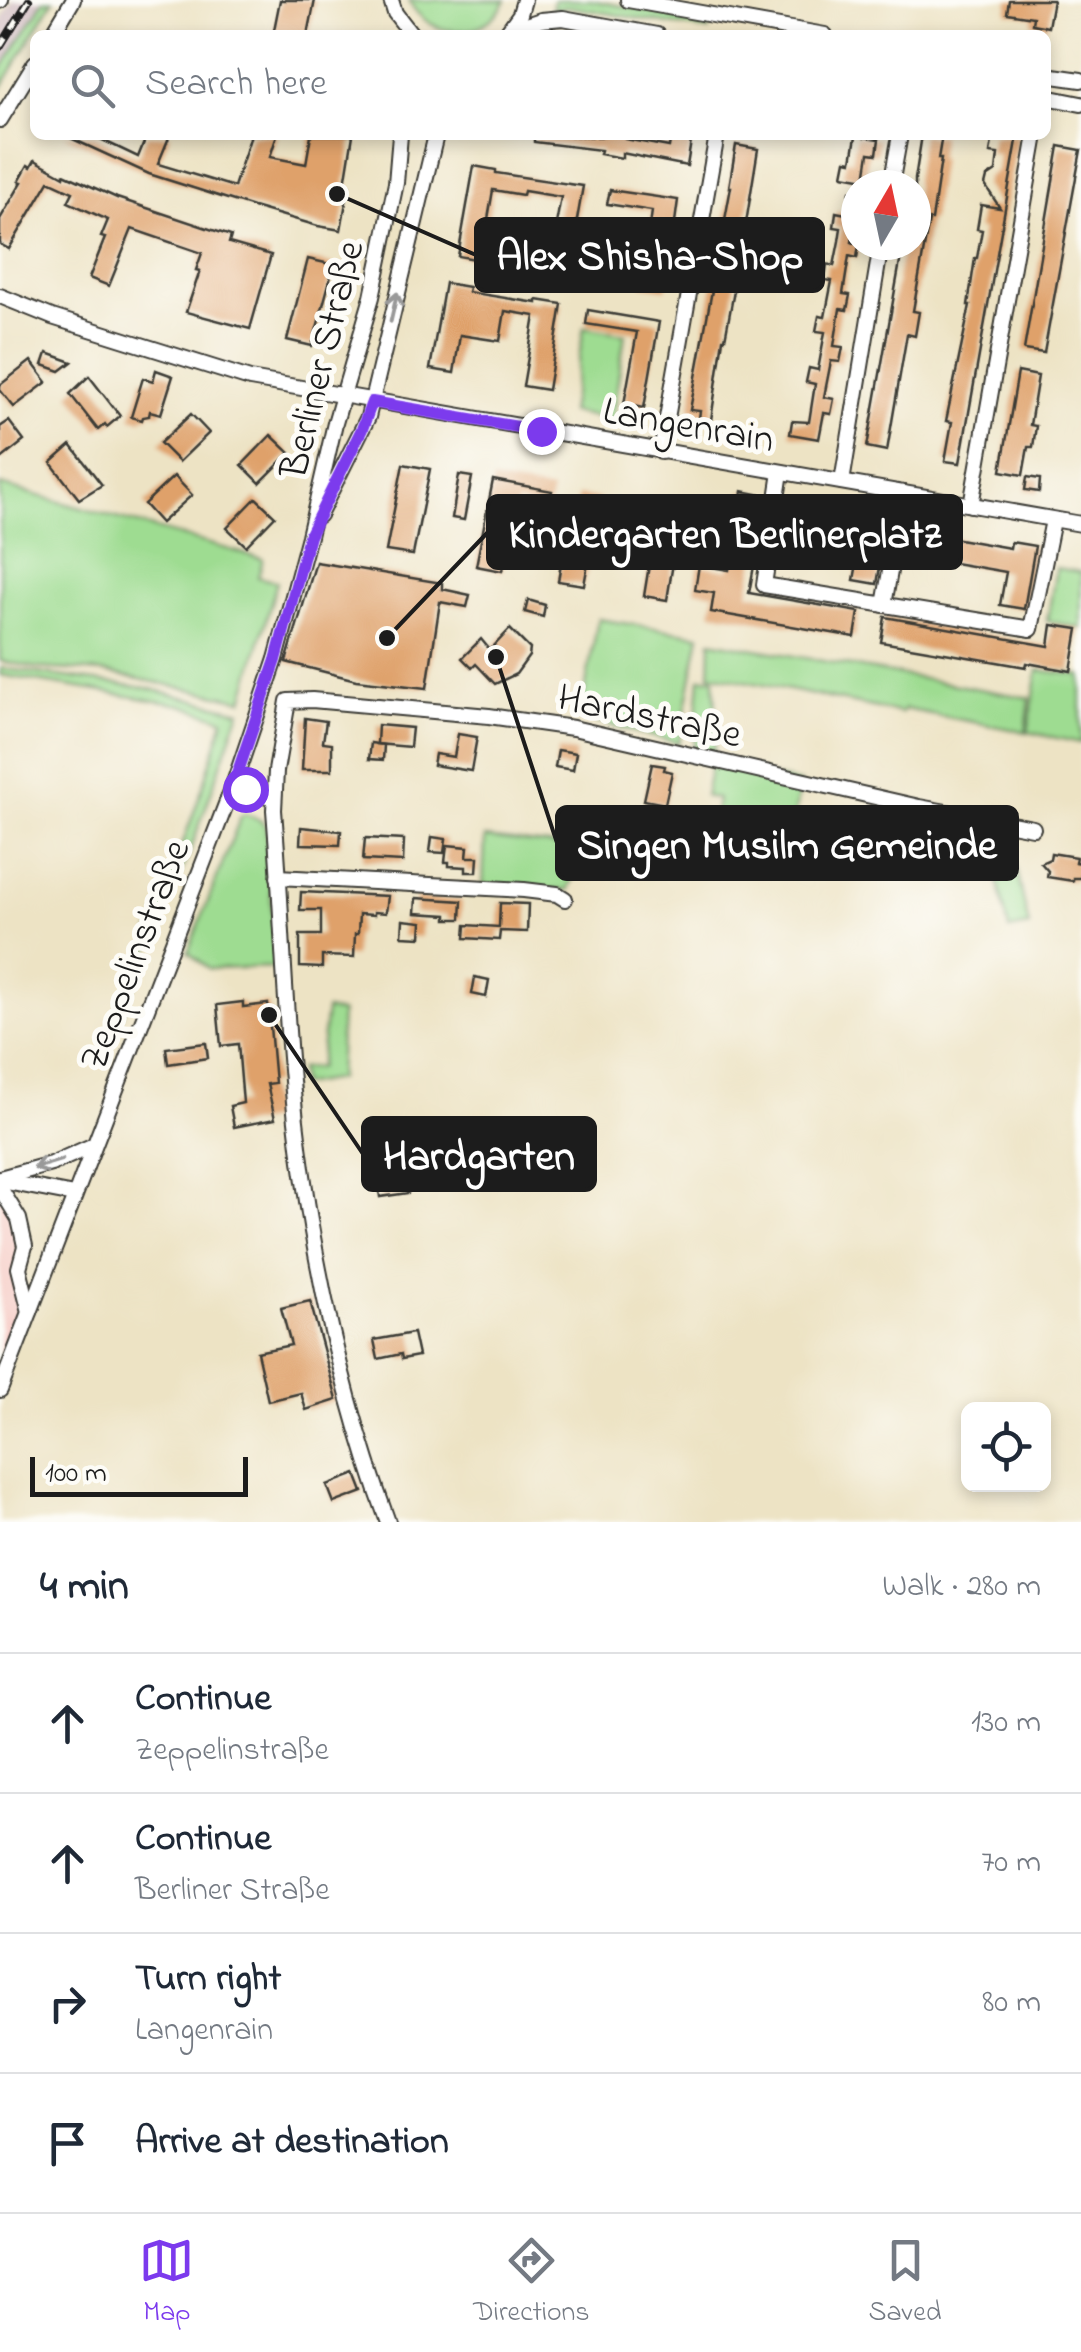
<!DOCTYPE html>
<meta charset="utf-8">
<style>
:root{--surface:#fff;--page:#f6f6f7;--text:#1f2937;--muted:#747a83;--line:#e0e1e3;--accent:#7c3aed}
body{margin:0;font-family:"Indie Flower",sans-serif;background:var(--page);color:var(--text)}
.controls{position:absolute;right:30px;bottom:30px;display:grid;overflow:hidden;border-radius:15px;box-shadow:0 5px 15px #0003}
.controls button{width:90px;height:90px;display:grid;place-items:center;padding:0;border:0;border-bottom:2px solid var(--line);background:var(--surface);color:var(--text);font:50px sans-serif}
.compass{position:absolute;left:841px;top:170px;width:90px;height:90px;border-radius:50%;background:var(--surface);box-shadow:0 5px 15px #0003;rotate:9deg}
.scale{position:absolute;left:30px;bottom:25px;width:218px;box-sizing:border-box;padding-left:10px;border:5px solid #1c1c1c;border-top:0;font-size:28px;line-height:35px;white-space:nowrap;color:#1c1c1c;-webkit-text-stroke:8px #fdfcf7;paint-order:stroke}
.stop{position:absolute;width:30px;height:30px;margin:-22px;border:8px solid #7c3aed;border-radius:50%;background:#fff}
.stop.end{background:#7c3aed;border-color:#fff;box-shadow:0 2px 10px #0008}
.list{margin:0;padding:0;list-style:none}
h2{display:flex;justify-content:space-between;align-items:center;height:130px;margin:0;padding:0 40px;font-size:42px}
h2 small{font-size:32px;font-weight:400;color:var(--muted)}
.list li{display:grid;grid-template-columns:65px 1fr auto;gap:30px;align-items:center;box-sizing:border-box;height:140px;padding:0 40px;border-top:2px solid var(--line)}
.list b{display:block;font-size:38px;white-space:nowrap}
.list p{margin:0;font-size:32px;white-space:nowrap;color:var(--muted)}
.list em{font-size:32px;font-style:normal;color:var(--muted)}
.icon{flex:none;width:55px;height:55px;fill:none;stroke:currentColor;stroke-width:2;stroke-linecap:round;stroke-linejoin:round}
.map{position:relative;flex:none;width:1081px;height:1522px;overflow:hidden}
.search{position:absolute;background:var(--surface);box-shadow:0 5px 15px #0003;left:30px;right:30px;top:30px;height:110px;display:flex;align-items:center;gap:25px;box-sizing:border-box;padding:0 35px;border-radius:15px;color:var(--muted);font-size:38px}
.sheet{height:690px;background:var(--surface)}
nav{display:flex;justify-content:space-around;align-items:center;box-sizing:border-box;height:140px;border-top:2px solid var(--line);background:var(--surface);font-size:28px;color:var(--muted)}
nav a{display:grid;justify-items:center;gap:5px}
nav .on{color:var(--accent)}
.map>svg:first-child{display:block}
.built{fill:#f7d0ca}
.industrial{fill:#d2bec2}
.green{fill:#9edc91;stroke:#5d7c56;stroke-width:2.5}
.building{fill:#dfa16b}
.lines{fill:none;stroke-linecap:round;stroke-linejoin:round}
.minor-casing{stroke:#3b3a35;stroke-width:18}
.minor{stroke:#fff;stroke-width:14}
.rail-casing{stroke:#1c1c1c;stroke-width:8}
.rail{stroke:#fdfcf7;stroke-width:4;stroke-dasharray:11;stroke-linecap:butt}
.oneway{stroke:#999}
.route{stroke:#7c3aed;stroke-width:12}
.labels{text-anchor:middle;stroke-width:10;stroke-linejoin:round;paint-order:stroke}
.street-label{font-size:40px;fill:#1c1c1c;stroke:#fdfcf7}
.leader{fill:none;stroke:#1c1c1c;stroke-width:4}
.callout-dot{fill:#1c1c1c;stroke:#fdfcf7;stroke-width:4}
.callout{fill:#1c1c1c;stroke:#1c1c1c;stroke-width:4}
.callout-label{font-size:42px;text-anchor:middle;font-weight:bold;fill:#fff}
</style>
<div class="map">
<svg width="1081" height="1522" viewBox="0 0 1081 1522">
<rect width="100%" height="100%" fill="#fdfcf7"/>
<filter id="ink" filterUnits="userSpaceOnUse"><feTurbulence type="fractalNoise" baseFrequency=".01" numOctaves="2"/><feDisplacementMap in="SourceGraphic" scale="20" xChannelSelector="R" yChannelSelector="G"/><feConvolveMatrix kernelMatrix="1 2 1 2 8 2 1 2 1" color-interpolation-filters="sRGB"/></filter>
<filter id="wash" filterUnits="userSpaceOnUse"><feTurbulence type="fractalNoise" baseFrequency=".0048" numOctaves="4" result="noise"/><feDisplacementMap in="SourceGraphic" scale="40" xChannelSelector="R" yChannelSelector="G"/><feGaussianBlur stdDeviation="2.25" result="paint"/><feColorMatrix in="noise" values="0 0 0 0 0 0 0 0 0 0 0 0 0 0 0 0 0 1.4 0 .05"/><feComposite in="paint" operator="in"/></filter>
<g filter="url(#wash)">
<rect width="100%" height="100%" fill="#ede3c4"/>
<path class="built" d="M0 1183 19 1197 26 1243 19 1305 0 1355Z"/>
<path class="industrial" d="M13 0H44L0 72V22Z"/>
<g class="green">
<path d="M44 0H53L0 90V72Z"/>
<path d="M409 0H506C487 41 428 41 409 0Z"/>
<path d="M554 0H591L710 23 709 31 571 7 552 9Z"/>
<path d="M584 327 625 334 612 420 570 412Z"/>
<path d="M0 485 263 559 258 577 277 582 243 700 104 672 37 668 0 661Z"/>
<path d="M1056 568 1081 572V628L1047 621Z"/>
<path d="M598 619 700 635 679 743 580 718Z"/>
<path d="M711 641 1030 698 1026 732 904 709 902 713 710 674Z"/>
<path d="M0 668 147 688 240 711 192 846 112 1040 204 784 224 719 181 705 0 675Z"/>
<path d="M1038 670 1081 675V743L1028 732Z"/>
<path d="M700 678H714L717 730 713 754 694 749Z"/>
<path d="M711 764 800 783 790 842 713 828 717 799 705 796Z"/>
<path d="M245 814 260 820 266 826 276 967 209 969 188 952 241 816Z"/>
<path d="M485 838 584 849 568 891 483 884Z"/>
<path d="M990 846 1012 848 1029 926 1009 930Z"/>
<path d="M326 1010 341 1013 338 1079 301 1085 299 1069 319 1067Z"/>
</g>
<g id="blocks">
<g class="building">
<path d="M280 0H315L308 35H273Z"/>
<path d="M1009 0H1053L1048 27 1032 24 1033 17 1007 13Z"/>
<path d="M64 135H92L138 157 147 135H170L158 164 234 187 251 135H277L270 157 306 164 311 135H353L345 184 349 185 341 230 318 226 253 207 149 174Z"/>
<path d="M534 135 603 137V135H626L625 139 669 147 671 135H692L687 166 622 153V158L600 154 601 150 534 142Z"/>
<path d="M922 135H942L938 159H941L932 220H929L913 311 919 312 915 336 907 334 887 451 867 447 903 245H916L915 179Z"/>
<path d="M993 135H1018L960 463 945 461 952 422 946 421 970 305H968L975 258H977L982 230 977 229 981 205 1000 208 985 185 987 177 996 171 998 154 990 153Z"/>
<path d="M856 136 879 139 877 154 869 153 865 179 843 175 846 160 852 161Z"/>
<path d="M736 145 758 149 742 248 725 339H723L711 420 699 418 700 411 690 410 731 187H729Z"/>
<path d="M1059 146 1081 150 1044 353 1024 350Z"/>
<path d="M35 160 64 176V174L117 198 231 236 229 243 271 255 250 329 186 312 200 271 196 270 202 253 132 229 109 286 89 278 105 238 101 237 108 220 68 202 73 192 49 181 9 249 0 244V219L22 182 19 181 28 165 31 167Z"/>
<path d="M474 166 496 170V173L583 186 568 271 548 268 561 197 524 191 523 195 493 190 481 260 458 256Z"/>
<path d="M610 190 678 200 666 289 642 285 652 211 607 204Z"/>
<path d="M850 191 856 192V220L852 242 859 245 857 258 849 256 843 294 850 295 847 310 840 309 834 346 843 347 840 362 831 361 824 397 834 399 831 414 824 413 819 439 790 434 792 421 809 422 815 384 806 382 809 368 818 370 825 332 816 331 819 316 825 317 832 281 825 280 827 264 834 266 839 241 841 228 834 227 836 212 846 214Z"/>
<path d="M308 259 334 265 312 346 287 340Z"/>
<path d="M445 283 469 287 468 292 537 303V300L562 304 548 390 523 386 535 316 505 311 500 341 460 335 454 373 430 369Z"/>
<path d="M588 310 659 322 644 408 624 404 637 332 586 324Z"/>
<path d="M47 353 72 362 60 371 43 365Z"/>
<path d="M31 361 47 382 14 407 0 390V385Z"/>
<path d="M156 370 173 376 161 414 150 411 149 416 143 417 142 420 131 417 143 378 153 381Z"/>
<path d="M1018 372 1038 376 1030 425 1036 426 1033 447H1028L1023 475 1001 471Z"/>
<path d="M89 376 120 416 107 427 105 424 98 430 70 394Z"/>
<path d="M191 414 209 433 179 462 160 443Z"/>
<path d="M9 421 24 441 0 460V427Z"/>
<path d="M271 435 290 453 260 483 242 465Z"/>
<path d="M71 445 102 485 79 499 51 463Z"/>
<path d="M403 464 430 469 413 555 386 551Z"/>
<path d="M459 475 472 477 464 520 452 518Z"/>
<path d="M174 476 192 495 161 523 144 504Z"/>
<path d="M1027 477 1040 479 1039 492 1025 490Z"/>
<path d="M493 480 552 491 548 509 517 503 513 529 510 528 502 571 476 566Z"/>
<path d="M742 491 767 496 749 593 859 612 855 637 711 612 714 593 695 590 699 565 729 570Z"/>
<path d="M578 495 600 499 584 585 558 581 565 540 569 541Z"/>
<path d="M256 498 275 516 246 546 227 528Z"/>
<path d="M623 505 685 514 678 557H674L667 600 644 596 651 553H654L659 525 621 519Z"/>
<path d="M788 509 865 522V517L888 520 877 584 854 580 860 547 784 535Z"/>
<path d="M913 531 1010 548 1011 542 1035 546 1024 609 1000 605 1006 572 908 555Z"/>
<path d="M316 562 442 583V589L470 595 467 607 440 602 427 688 356 680 286 662Z"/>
<path d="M528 600 545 605 543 617 525 612Z"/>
<path d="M885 617 1049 646 1052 625 1078 629 1071 671 1027 663 1026 667 881 642Z"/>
<path d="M510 629 530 649 529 656 516 674 495 684 476 664 472 668 462 658 481 639 490 650Z"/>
<path d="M305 718 326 721 323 742 332 743V770H302Z"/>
<path d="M378 725 412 728 410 747 377 744Z"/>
<path d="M458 734 477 737 471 771 433 765 435 754 454 757Z"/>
<path d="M371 743 384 745 383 760 369 759Z"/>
<path d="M558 750 576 753 573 770 555 767Z"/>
<path d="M652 764 665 766 664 770 672 772 665 804 644 800Z"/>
<path d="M301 827 341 831 340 845 300 844Z"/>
<path d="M432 837 446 839 444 853 430 852Z"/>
<path d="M365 838 404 840 403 862 363 860Z"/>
<path d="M447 845 468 847 467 857H478L477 872H466V867L449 866V862H445Z"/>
<path d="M1051 853 1076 857 1075 862 1081 863V878H1073V881L1047 877 1048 871 1041 863 1050 859Z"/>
<path d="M301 892 388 896 386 913 374 912V915L359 914 358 934H355L354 957 322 956V968L300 967V935H321V910H300Z"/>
<path d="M416 898 462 901 461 919H447V915L415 913Z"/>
<path d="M500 903 528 904 527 932 500 931 499 940 465 938 466 925 499 927Z"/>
<path d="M403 920 422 922 421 937 402 936Z"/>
<path d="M475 977 489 980 486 997 472 994Z"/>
<path d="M243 1002V1007L268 1004 275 1083 267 1084 275 1119 234 1127 230 1106 243 1103 238 1044 221 1046 217 1005Z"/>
<path d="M206 1043 208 1058 168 1064 166 1048Z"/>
<path d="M457 1160 459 1180 407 1185 408 1193 380 1197 376 1172Z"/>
<path d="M310 1301 337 1400 306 1410 301 1393 268 1401 257 1352 291 1345 281 1308Z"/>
<path d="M413 1333 418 1356 402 1359 401 1354 378 1359 374 1340Z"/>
<path d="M356 1474 363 1492 334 1503 327 1485Z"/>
</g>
</g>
</g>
<g filter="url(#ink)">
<use href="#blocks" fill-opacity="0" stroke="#3b3a35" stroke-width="2.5"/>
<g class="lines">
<defs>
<g id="minor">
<path d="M391 0 395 13 412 35"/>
<path d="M628 0 825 35"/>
<path d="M0 1 1 0"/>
<path d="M508 31 541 20 563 18 657 35"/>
<path d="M507 32 520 14 524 0"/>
<path d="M52 35 73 0"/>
<path d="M1046 75 1081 80"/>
<path d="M1046 97 1081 104"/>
<path d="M0 120 35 63"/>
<path d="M891 185 900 135"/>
<path d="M0 296 52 317 250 379 1081 524"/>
<path d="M661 452 717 135"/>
<path d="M781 472 764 585 1031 629 1053 520"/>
<path d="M842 482 881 245"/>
<path d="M971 505 1036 135"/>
<path d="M319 515 368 417 436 135"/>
<path d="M884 605 904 493"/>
<path d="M233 786 274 798"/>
<path d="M278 877 524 890 557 894 565 899"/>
<path d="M0 1178 51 1164 94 1145"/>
<path d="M1 1181 74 1195"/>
<path d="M0 1188 19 1219 25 1246 19 1268 30 1312"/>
<path d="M0 1390 233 786 276 659 309 536 335 423 372 297 396 183 400 135"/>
<path d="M388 1522C347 1411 320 1292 303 1175 285 1055 284 932 274 810L276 771 288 701 312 700 489 716 573 728 919 807 1033 828"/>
</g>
</defs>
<use href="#minor" class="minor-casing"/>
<use href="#minor" class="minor"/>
<defs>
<path id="rail" d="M0 47 29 0"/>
</defs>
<use href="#rail" class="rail-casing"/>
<use href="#rail" class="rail"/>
</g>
<defs><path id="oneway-shaft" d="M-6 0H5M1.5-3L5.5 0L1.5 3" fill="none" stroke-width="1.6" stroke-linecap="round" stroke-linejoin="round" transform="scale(2.5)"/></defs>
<g class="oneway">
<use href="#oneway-shaft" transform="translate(394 307) rotate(-77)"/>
<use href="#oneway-shaft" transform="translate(48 1164) rotate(163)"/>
</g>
</g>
<g class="lines" filter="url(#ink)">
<path class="route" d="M245 789 233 786 276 660 309 536 362 429 372 402 541 431"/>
</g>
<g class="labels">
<g class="street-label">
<text transform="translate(320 359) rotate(-76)" y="14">Berliner Straße</text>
<text transform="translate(689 423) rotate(10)" y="14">Langenrain</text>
<text transform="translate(650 714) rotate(12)" y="14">Hardstraße</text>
<text transform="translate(133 954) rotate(-69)" y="14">Zeppelinstraße</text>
</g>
</g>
<path class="leader" d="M337 194L476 255M387 638L488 532M496 657L557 843M269 1015L363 1154"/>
<g class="callout-dot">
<circle cx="337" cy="194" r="10"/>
<circle cx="387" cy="638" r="10"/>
<circle cx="496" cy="657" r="10"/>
<circle cx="269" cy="1015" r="10"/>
</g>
<g class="callout">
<rect x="476" y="219" width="347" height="72" rx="10"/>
<rect x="488" y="496" width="473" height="72" rx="10"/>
<rect x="557" y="807" width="460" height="72" rx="10"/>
<rect x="363" y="1118" width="232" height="72" rx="10"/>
</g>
<g class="callout-label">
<text x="650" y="269">Alex Shisha-Shop</text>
<text x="725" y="547">Kindergarten Berlinerplatz</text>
<text x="787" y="858">Singen Musilm Gemeinde</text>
<text x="479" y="1169">Hardgarten</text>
</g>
</svg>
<div class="controls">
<button><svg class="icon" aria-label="locate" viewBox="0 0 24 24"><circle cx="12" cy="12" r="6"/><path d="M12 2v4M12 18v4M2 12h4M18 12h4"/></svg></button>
</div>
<svg class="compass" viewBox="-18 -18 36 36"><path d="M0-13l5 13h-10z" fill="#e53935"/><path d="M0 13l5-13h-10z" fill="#747a83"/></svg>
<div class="scale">100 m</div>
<div class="stop" style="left:245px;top:789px"></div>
<div class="stop end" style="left:541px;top:431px"></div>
<div class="search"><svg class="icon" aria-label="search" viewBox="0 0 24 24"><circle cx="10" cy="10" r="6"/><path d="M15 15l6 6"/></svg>Search here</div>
</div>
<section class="sheet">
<h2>4 min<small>Walk · 280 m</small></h2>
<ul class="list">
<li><svg class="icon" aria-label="ahead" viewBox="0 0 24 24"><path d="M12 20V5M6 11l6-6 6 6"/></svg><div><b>Continue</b><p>Zeppelinstraße</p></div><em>130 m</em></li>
<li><svg class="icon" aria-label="ahead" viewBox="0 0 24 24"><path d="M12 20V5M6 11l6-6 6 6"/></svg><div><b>Continue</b><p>Berliner Straße</p></div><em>70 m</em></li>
<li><svg class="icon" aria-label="right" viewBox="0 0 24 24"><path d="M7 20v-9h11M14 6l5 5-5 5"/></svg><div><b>Turn right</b><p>Langenrain</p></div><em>80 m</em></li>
<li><svg class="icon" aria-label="arrive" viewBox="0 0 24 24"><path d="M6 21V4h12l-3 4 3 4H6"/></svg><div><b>Arrive at destination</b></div></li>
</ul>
</section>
<nav>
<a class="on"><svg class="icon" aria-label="map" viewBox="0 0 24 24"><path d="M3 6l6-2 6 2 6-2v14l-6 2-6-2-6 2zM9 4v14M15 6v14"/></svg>Map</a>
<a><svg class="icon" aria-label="directions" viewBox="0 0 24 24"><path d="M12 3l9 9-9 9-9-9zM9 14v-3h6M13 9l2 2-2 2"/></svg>Directions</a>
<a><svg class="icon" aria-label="saved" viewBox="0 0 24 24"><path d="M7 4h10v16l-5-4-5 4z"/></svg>Saved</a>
</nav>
